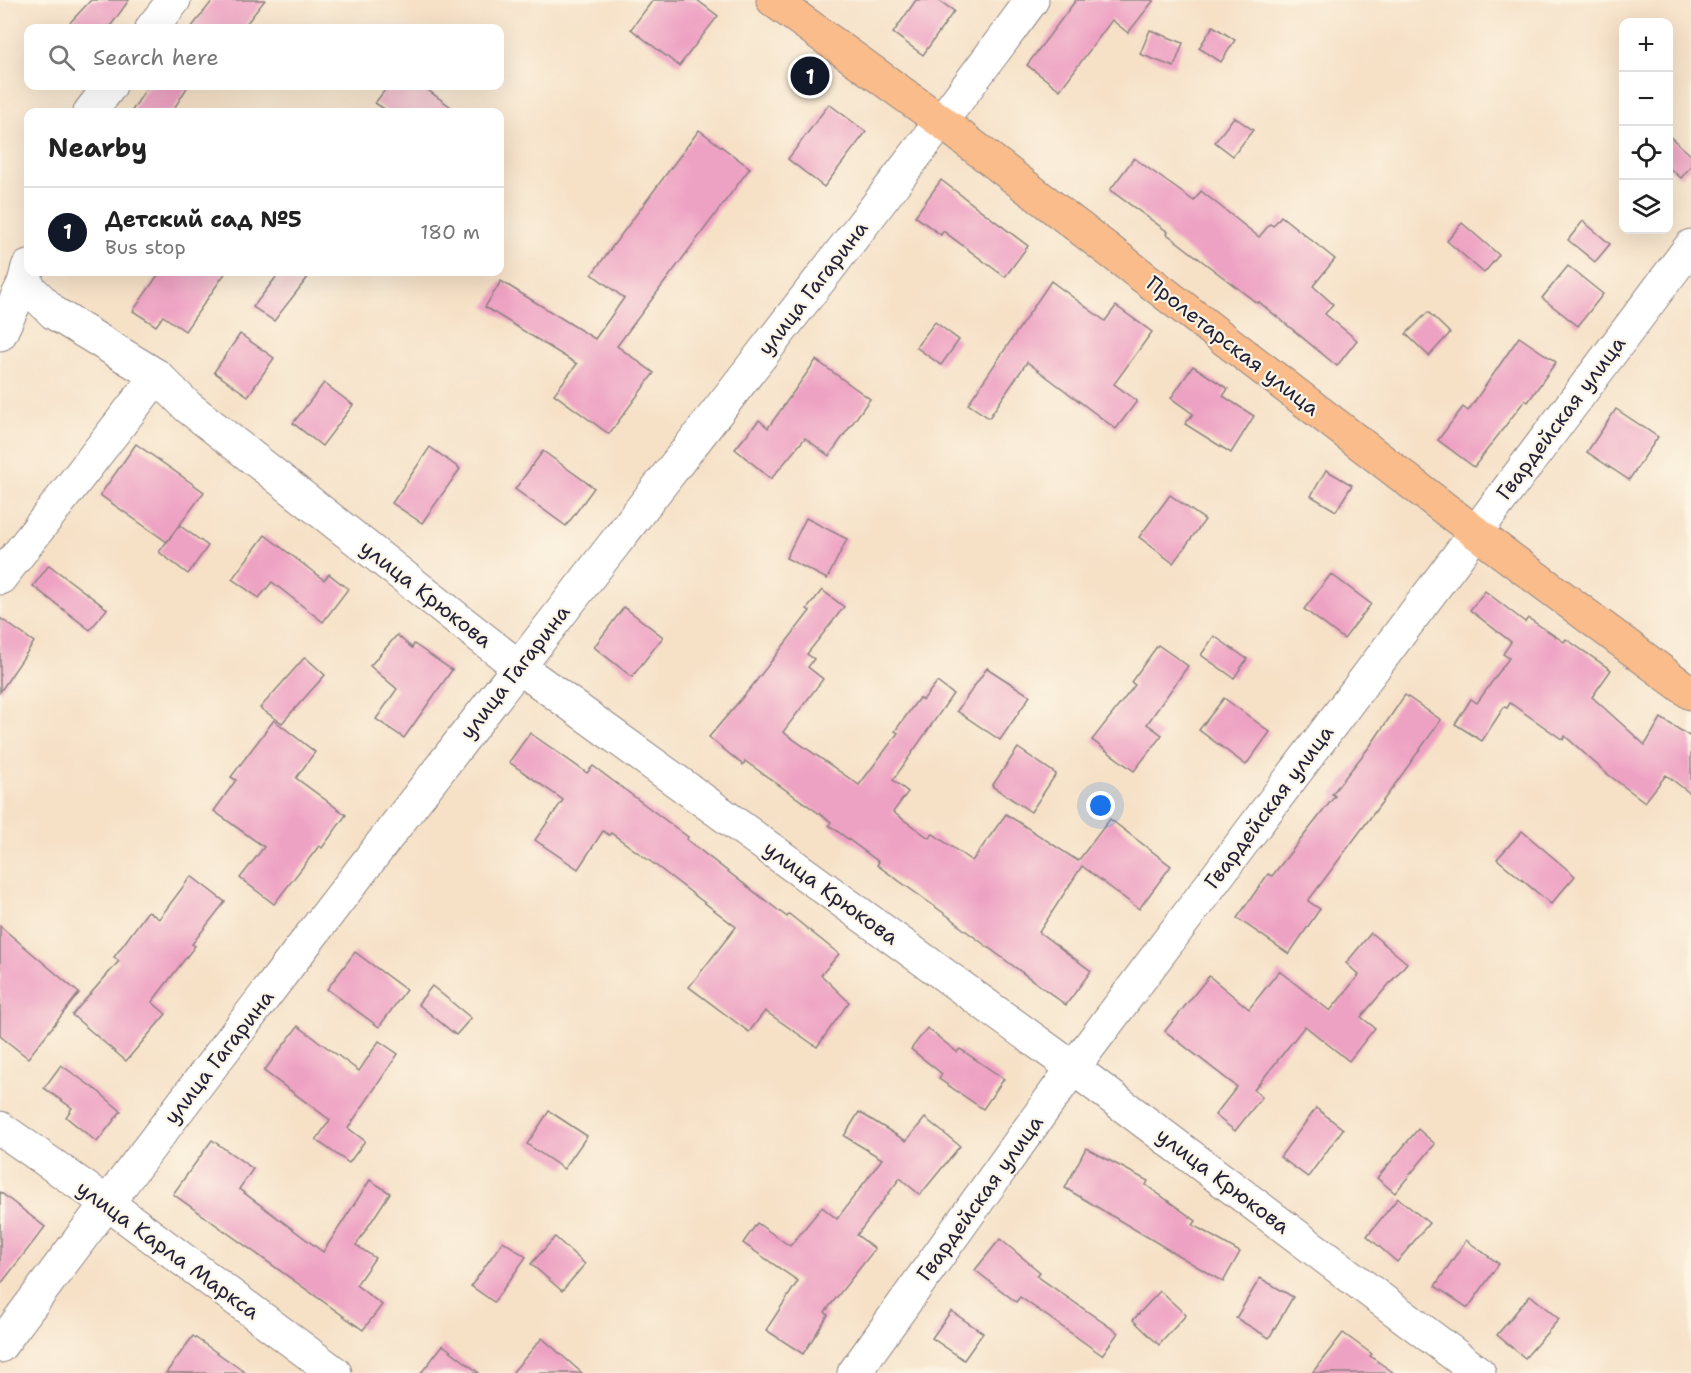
<!DOCTYPE html>
<meta charset="utf-8">
<style>
:root{--surface:#fff;--page:#f6f6f6;--text:#222;--muted:#767676;--line:#e0e0e0;--accent:#111827}
body{margin:0;font-family:"Shantell Sans",sans-serif;background:var(--page);color:var(--text)}
.controls{position:absolute;right:18px;top:18px;display:grid;overflow:hidden;border-radius:12px;box-shadow:0 6px 24px #0002}
.controls button{width:54px;height:54px;display:grid;place-items:center;padding:0;border:0;border-bottom:2px solid var(--line);background:var(--surface);color:var(--text);font:30px sans-serif}
.you{position:absolute;left:1101px;top:806px;width:21px;height:21px;margin:-15px;border:4px solid #fff;border-radius:50%;background:#1a73e8;box-shadow:0 0 0 9px #1a73e833}
.badge{display:grid;place-items:center;width:39px;height:39px;border-radius:50%;background:var(--accent);color:#fff;font-size:20px;font-weight:700}
.pin{position:absolute;translate:-50% -50%;border:3px solid #fff;box-shadow:0 2px 6px #0006}
.list{margin:0;padding:0;list-style:none}
h2{display:flex;justify-content:space-between;align-items:center;height:78px;margin:0;padding:0 24px;font-size:26px}
h2 small{font-size:20px;font-weight:400;color:var(--muted)}
.list li{display:grid;grid-template-columns:39px 1fr auto;gap:18px;align-items:center;box-sizing:border-box;height:90px;padding:0 24px;border-top:2px solid var(--line)}
.list b{display:block;font-size:22px;white-space:nowrap}
.list p{margin:0;font-size:20px;white-space:nowrap;color:var(--muted)}
.list em{font-size:20px;font-style:normal;color:var(--muted)}
.icon{flex:none;width:33px;height:33px;fill:none;stroke:currentColor;stroke-width:2;stroke-linecap:round;stroke-linejoin:round}
.map{position:relative;flex:none;width:1691px;height:1373px;overflow:hidden}
.search{position:absolute;background:var(--surface);box-shadow:0 6px 24px #0002;left:24px;top:24px;width:480px;height:66px;display:flex;align-items:center;gap:15px;box-sizing:border-box;padding:0 21px;border-radius:12px;color:var(--muted);font-size:22px}
.panel{position:absolute;background:var(--surface);box-shadow:0 6px 24px #0002;left:24px;top:108px;width:480px;height:168px;border-radius:12px}
.map>svg:first-child{display:block}
.building{fill:#eea2c3}
.lines{fill:none;stroke-linecap:round;stroke-linejoin:round}
.minor-casing{stroke:#8c8281;stroke-width:35}
.major-casing{stroke:#8c8281;stroke-width:35}
.minor{stroke:#fff;stroke-width:33}
.major{stroke:#fabc8b;stroke-width:33}
.labels{text-anchor:middle;stroke-width:4.5;stroke-linejoin:round;paint-order:stroke}
.street-label{font-size:21px;fill:#22223b;stroke:#fcf5e5}
</style>
<div class="map">
<svg width="1691" height="1373" viewBox="0 0 1691 1373">
<rect width="100%" height="100%" fill="#fcf5e5"/>
<filter id="ink" filterUnits="userSpaceOnUse"><feTurbulence type="fractalNoise" baseFrequency=".0167" numOctaves="2"/><feDisplacementMap in="SourceGraphic" scale="12" xChannelSelector="R" yChannelSelector="G"/><feConvolveMatrix kernelMatrix="1 2 1 2 8 2 1 2 1" color-interpolation-filters="sRGB"/></filter>
<filter id="wash" filterUnits="userSpaceOnUse"><feTurbulence type="fractalNoise" baseFrequency=".008" numOctaves="4" result="noise"/><feDisplacementMap in="SourceGraphic" scale="24" xChannelSelector="R" yChannelSelector="G"/><feGaussianBlur stdDeviation="1.35" result="paint"/><feColorMatrix in="noise" values="0 0 0 0 0 0 0 0 0 0 0 0 0 0 0 0 0 1.4 0 .05"/><feComposite in="paint" operator="in"/></filter>
<g filter="url(#wash)">
<rect width="100%" height="100%" fill="#f6e1c7"/>
<g id="blocks">
<g class="building">
<path d="M91 0H129L109 28H65Z"/>
<path d="M213 0H265L243 28H191Z"/>
<path d="M653 0H697L718 16 679 66 631 29Z"/>
<path d="M916 0H938L954 11 923 55 893 33Z"/>
<path d="M1076 0H1154L1128 33 1112 20 1060 90 1027 65Z"/>
<path d="M1213 26 1235 40 1221 62 1199 48Z"/>
<path d="M1150 30 1183 43 1174 67 1140 54Z"/>
<path d="M148 86H188L172 112H131Z"/>
<path d="M388 86H422L458 112H389L375 103Z"/>
<path d="M829 104 866 132 824 187 788 159Z"/>
<path d="M1234 117 1253 130 1233 156 1215 142Z"/>
<path d="M699 130 750 168 617 346 654 373 609 434 554 394 577 364 485 307 501 281 595 339 624 298 592 274Z"/>
<path d="M1668 135 1691 155V166L1681 178 1668 167Z"/>
<path d="M1134 158 1194 201 1201 191 1259 237 1270 224 1273 226 1281 216 1335 259 1313 286 1333 304 1325 314 1357 340 1337 366 1259 302 1257 303 1202 261 1167 234 1168 232 1110 190Z"/>
<path d="M941 180 1028 246 1005 277 943 231 941 235 915 216Z"/>
<path d="M1583 221 1610 244 1595 262 1568 240Z"/>
<path d="M1462 223 1499 255 1484 273 1447 241Z"/>
<path d="M1568 266 1603 294 1578 326 1542 298Z"/>
<path d="M160 272H226L185 331 163 316 156 326 133 311Z"/>
<path d="M280 272H312L274 321 253 307Z"/>
<path d="M1051 281 1105 321 1116 306 1152 332 1114 384 1137 401 1116 429 1027 362 989 418 968 404Z"/>
<path d="M1428 312 1450 333 1429 356 1406 334Z"/>
<path d="M935 322 959 340 941 365 916 347Z"/>
<path d="M240 334 274 358 248 396 214 372Z"/>
<path d="M1519 337 1556 362 1528 402 1525 400 1474 467 1438 440 1463 407 1468 411Z"/>
<path d="M816 360 870 399 829 456 805 438 771 479 735 449 759 420 768 428Z"/>
<path d="M1193 366 1228 389 1223 396 1254 416 1231 453 1185 424 1193 414 1171 398Z"/>
<path d="M324 383 353 405 322 446 293 423Z"/>
<path d="M1616 409 1658 437 1629 480 1587 452Z"/>
<path d="M136 444 204 492 167 542 100 495Z"/>
<path d="M430 447 460 469 422 523 392 503Z"/>
<path d="M543 451 594 488 566 526 515 489Z"/>
<path d="M1326 470 1352 485 1336 511 1311 496Z"/>
<path d="M1170 495 1205 520 1173 563 1139 537Z"/>
<path d="M806 518 847 539 827 579 786 558Z"/>
<path d="M179 525 208 546 188 574 159 552Z"/>
<path d="M265 535 324 580 329 574 348 589 323 622 272 582 259 598 232 579Z"/>
<path d="M49 565 107 609 90 630 33 586Z"/>
<path d="M1331 574 1371 604 1344 639 1304 609Z"/>
<path d="M822 590 844 607 807 654 814 659 808 667 823 679 783 732 859 785 898 733 895 731 919 698 923 700 937 682 953 694 893 780 908 792 893 812 929 838 933 834 972 861 1006 814 1078 861 1110 819 1171 866 1139 909 1082 866 1039 932 1091 971 1066 1005 958 925 959 924 877 865 879 862 829 825 831 822 745 761 743 765 709 737 753 685 810 611 807 609Z"/>
<path d="M1485 591 1525 622 1528 618 1564 642 1566 639 1611 670 1592 697 1645 745 1661 718 1691 737V794L1666 775 1645 802 1606 773 1565 736 1563 740 1510 703 1507 708 1504 707 1482 741 1455 724 1471 699 1477 703 1509 658 1503 654 1511 642 1470 610Z"/>
<path d="M624 607 663 637 632 677 594 647Z"/>
<path d="M0 618 34 642 0 692Z"/>
<path d="M397 635 412 648 414 644 452 670 404 738 376 719 397 689 370 666Z"/>
<path d="M1214 636 1247 659 1234 678 1201 655Z"/>
<path d="M1158 645 1188 666 1147 724 1162 735 1134 771 1092 740 1135 685 1131 682Z"/>
<path d="M305 657 325 675 282 723 260 708Z"/>
<path d="M987 668 1030 696 1000 740 957 711Z"/>
<path d="M1405 695 1441 720 1388 794 1308 901 1320 909 1289 954 1237 918 1268 874 1272 876 1335 796 1332 794 1370 746Z"/>
<path d="M1224 698 1270 732 1246 765 1199 730Z"/>
<path d="M274 720 315 752 296 778 346 815 322 848 319 846 274 904 240 878 264 847 214 811 236 780 231 777Z"/>
<path d="M530 733 587 773 593 766 688 837 687 840 787 917 789 914 839 954 821 975 849 1002 817 1047 765 1011 749 1032 689 987 736 927 658 867 611 833 609 835 603 831 578 869 535 840 563 800 509 762Z"/>
<path d="M1018 748 1056 774 1031 812 992 786Z"/>
<path d="M1522 831 1575 876 1551 904 1497 859Z"/>
<path d="M191 876 225 902 192 944 195 946 152 1002 166 1014 126 1061 72 1015 119 961 114 957 148 911 159 919Z"/>
<path d="M0 926 79 993 28 1058 0 1036Z"/>
<path d="M1371 933 1407 963 1361 1017 1375 1028 1349 1061 1305 1026 1254 1090 1262 1097 1235 1131 1215 1115 1237 1087 1165 1031 1209 976 1249 1009 1279 971 1330 1011 1359 975 1346 963Z"/>
<path d="M355 952 406 990 379 1027 327 989Z"/>
<path d="M432 986 471 1018 456 1035 418 1004Z"/>
<path d="M298 1026 359 1071 379 1041 398 1054 348 1128 365 1141 349 1163 316 1140 330 1120 264 1071Z"/>
<path d="M927 1028 957 1052 960 1049 1004 1079 983 1109 939 1079 942 1074 911 1049Z"/>
<path d="M61 1065 99 1092 121 1111 97 1142 66 1117 72 1108 44 1088Z"/>
<path d="M1316 1108 1343 1129 1308 1177 1280 1157Z"/>
<path d="M549 1111 587 1136 564 1169 527 1144Z"/>
<path d="M859 1112 906 1141 925 1118 960 1146 920 1195 900 1178 857 1235 875 1249 825 1312 828 1315 803 1354 766 1330 798 1281 743 1243 757 1223 790 1246 822 1207 837 1219 882 1159 844 1136Z"/>
<path d="M1418 1129 1435 1144 1395 1193 1377 1178Z"/>
<path d="M212 1140 253 1169 239 1189 323 1252 370 1180 390 1193 356 1245 375 1258 356 1285 382 1305 363 1330 173 1194Z"/>
<path d="M1086 1148 1148 1181 1146 1185 1196 1221 1193 1225 1240 1252 1223 1282 1065 1188Z"/>
<path d="M0 1192 45 1227 0 1285Z"/>
<path d="M1398 1198 1429 1223 1397 1262 1367 1236Z"/>
<path d="M555 1237 585 1264 562 1291 531 1264Z"/>
<path d="M1000 1239 1040 1272 1037 1276 1118 1333 1102 1355 1020 1297 1016 1302 975 1270Z"/>
<path d="M1466 1240 1499 1264 1468 1308 1435 1286Z"/>
<path d="M503 1241 526 1257 494 1302 471 1286Z"/>
<path d="M1260 1278 1293 1297 1269 1338 1236 1318Z"/>
<path d="M1160 1291 1186 1315 1159 1345 1133 1320Z"/>
<path d="M1530 1295 1559 1319 1525 1358 1497 1335Z"/>
<path d="M951 1311 983 1333 964 1360 932 1338Z"/>
<path d="M1343 1333 1372 1354 1370 1356 1394 1373H1312Z"/>
<path d="M193 1336 246 1373H166Z"/>
<path d="M542 1338 582 1373H512Z"/>
<path d="M443 1345 479 1373H421Z"/>
</g>
</g>
</g>
<g filter="url(#ink)">
<use href="#blocks" fill-opacity="0" stroke="#8c8281" stroke-width="1.5"/>
<g class="lines">
<defs>
<g id="minor">
<path d="M152 28 174 0"/>
<path d="M90 112 110 86"/>
<path d="M28 267 24 283 54 313 157 376 188 407 519 667 1073 1068 1479 1373"/>
<path d="M0 334 24 283"/>
<path d="M0 578 157 376"/>
<path d="M0 1128 107 1203 335 1373"/>
<path d="M0 1346C207 1068 420 794 632 521 767 348 902 176 1032 0"/>
<path d="M854 1373 1073 1068 1691 246"/>
</g>
<path id="major" d="M773 0 942 122 1475 532 1691 693"/>
</defs>
<use href="#minor" class="minor-casing"/>
<use href="#major" class="major-casing"/>
<use href="#minor" class="minor"/>
<use href="#major" class="major"/>
</g>
</g>
<g class="labels">
<g class="street-label">
<text transform="translate(813 288) rotate(-52)" y="7">улица Гагарина</text>
<text transform="translate(1233 346) rotate(38)" y="7">Пролетарская улица</text>
<text transform="translate(1561 418) rotate(-53)" y="7">Гвардейская улица</text>
<text transform="translate(426 594) rotate(38)" y="7">улица Крюкова</text>
<text transform="translate(515 672) rotate(-52)" y="7">улица Гагарина</text>
<text transform="translate(1269 807) rotate(-53)" y="7">Гвардейская улица</text>
<text transform="translate(831 893) rotate(36)" y="7">улица Крюкова</text>
<text transform="translate(219 1057) rotate(-52)" y="7">улица Гагарина</text>
<text transform="translate(1223 1181) rotate(37)" y="7">улица Крюкова</text>
<text transform="translate(980 1198) rotate(-54)" y="7">Гвардейская улица</text>
<text transform="translate(168 1250) rotate(36)" y="7">улица Карла Маркса</text>
</g>
</g>
</svg>
<div class="controls">
<button>+</button>
<button>−</button>
<button><svg class="icon" aria-label="locate" viewBox="0 0 24 24"><circle cx="12" cy="12" r="6"/><path d="M12 2v4M12 18v4M2 12h4M18 12h4"/></svg></button>
<button><svg class="icon" aria-label="layers" viewBox="0 0 24 24"><path d="M12 4l9 5-9 5-9-5zM3 14l9 5 9-5"/></svg></button>
</div>
<div class="you"></div>
<div class="pin badge" style="left:810px;top:76px">1</div>
<div class="search"><svg class="icon" aria-label="search" viewBox="0 0 24 24"><circle cx="10" cy="10" r="6"/><path d="M15 15l6 6"/></svg>Search here</div>
<section class="panel">
<h2>Nearby<small></small></h2>
<ul class="list">
<li><span class="badge">1</span><div><b>Детский сад №5</b><p>Bus stop</p></div><em>180 m</em></li>
</ul>
</section>
</div>
